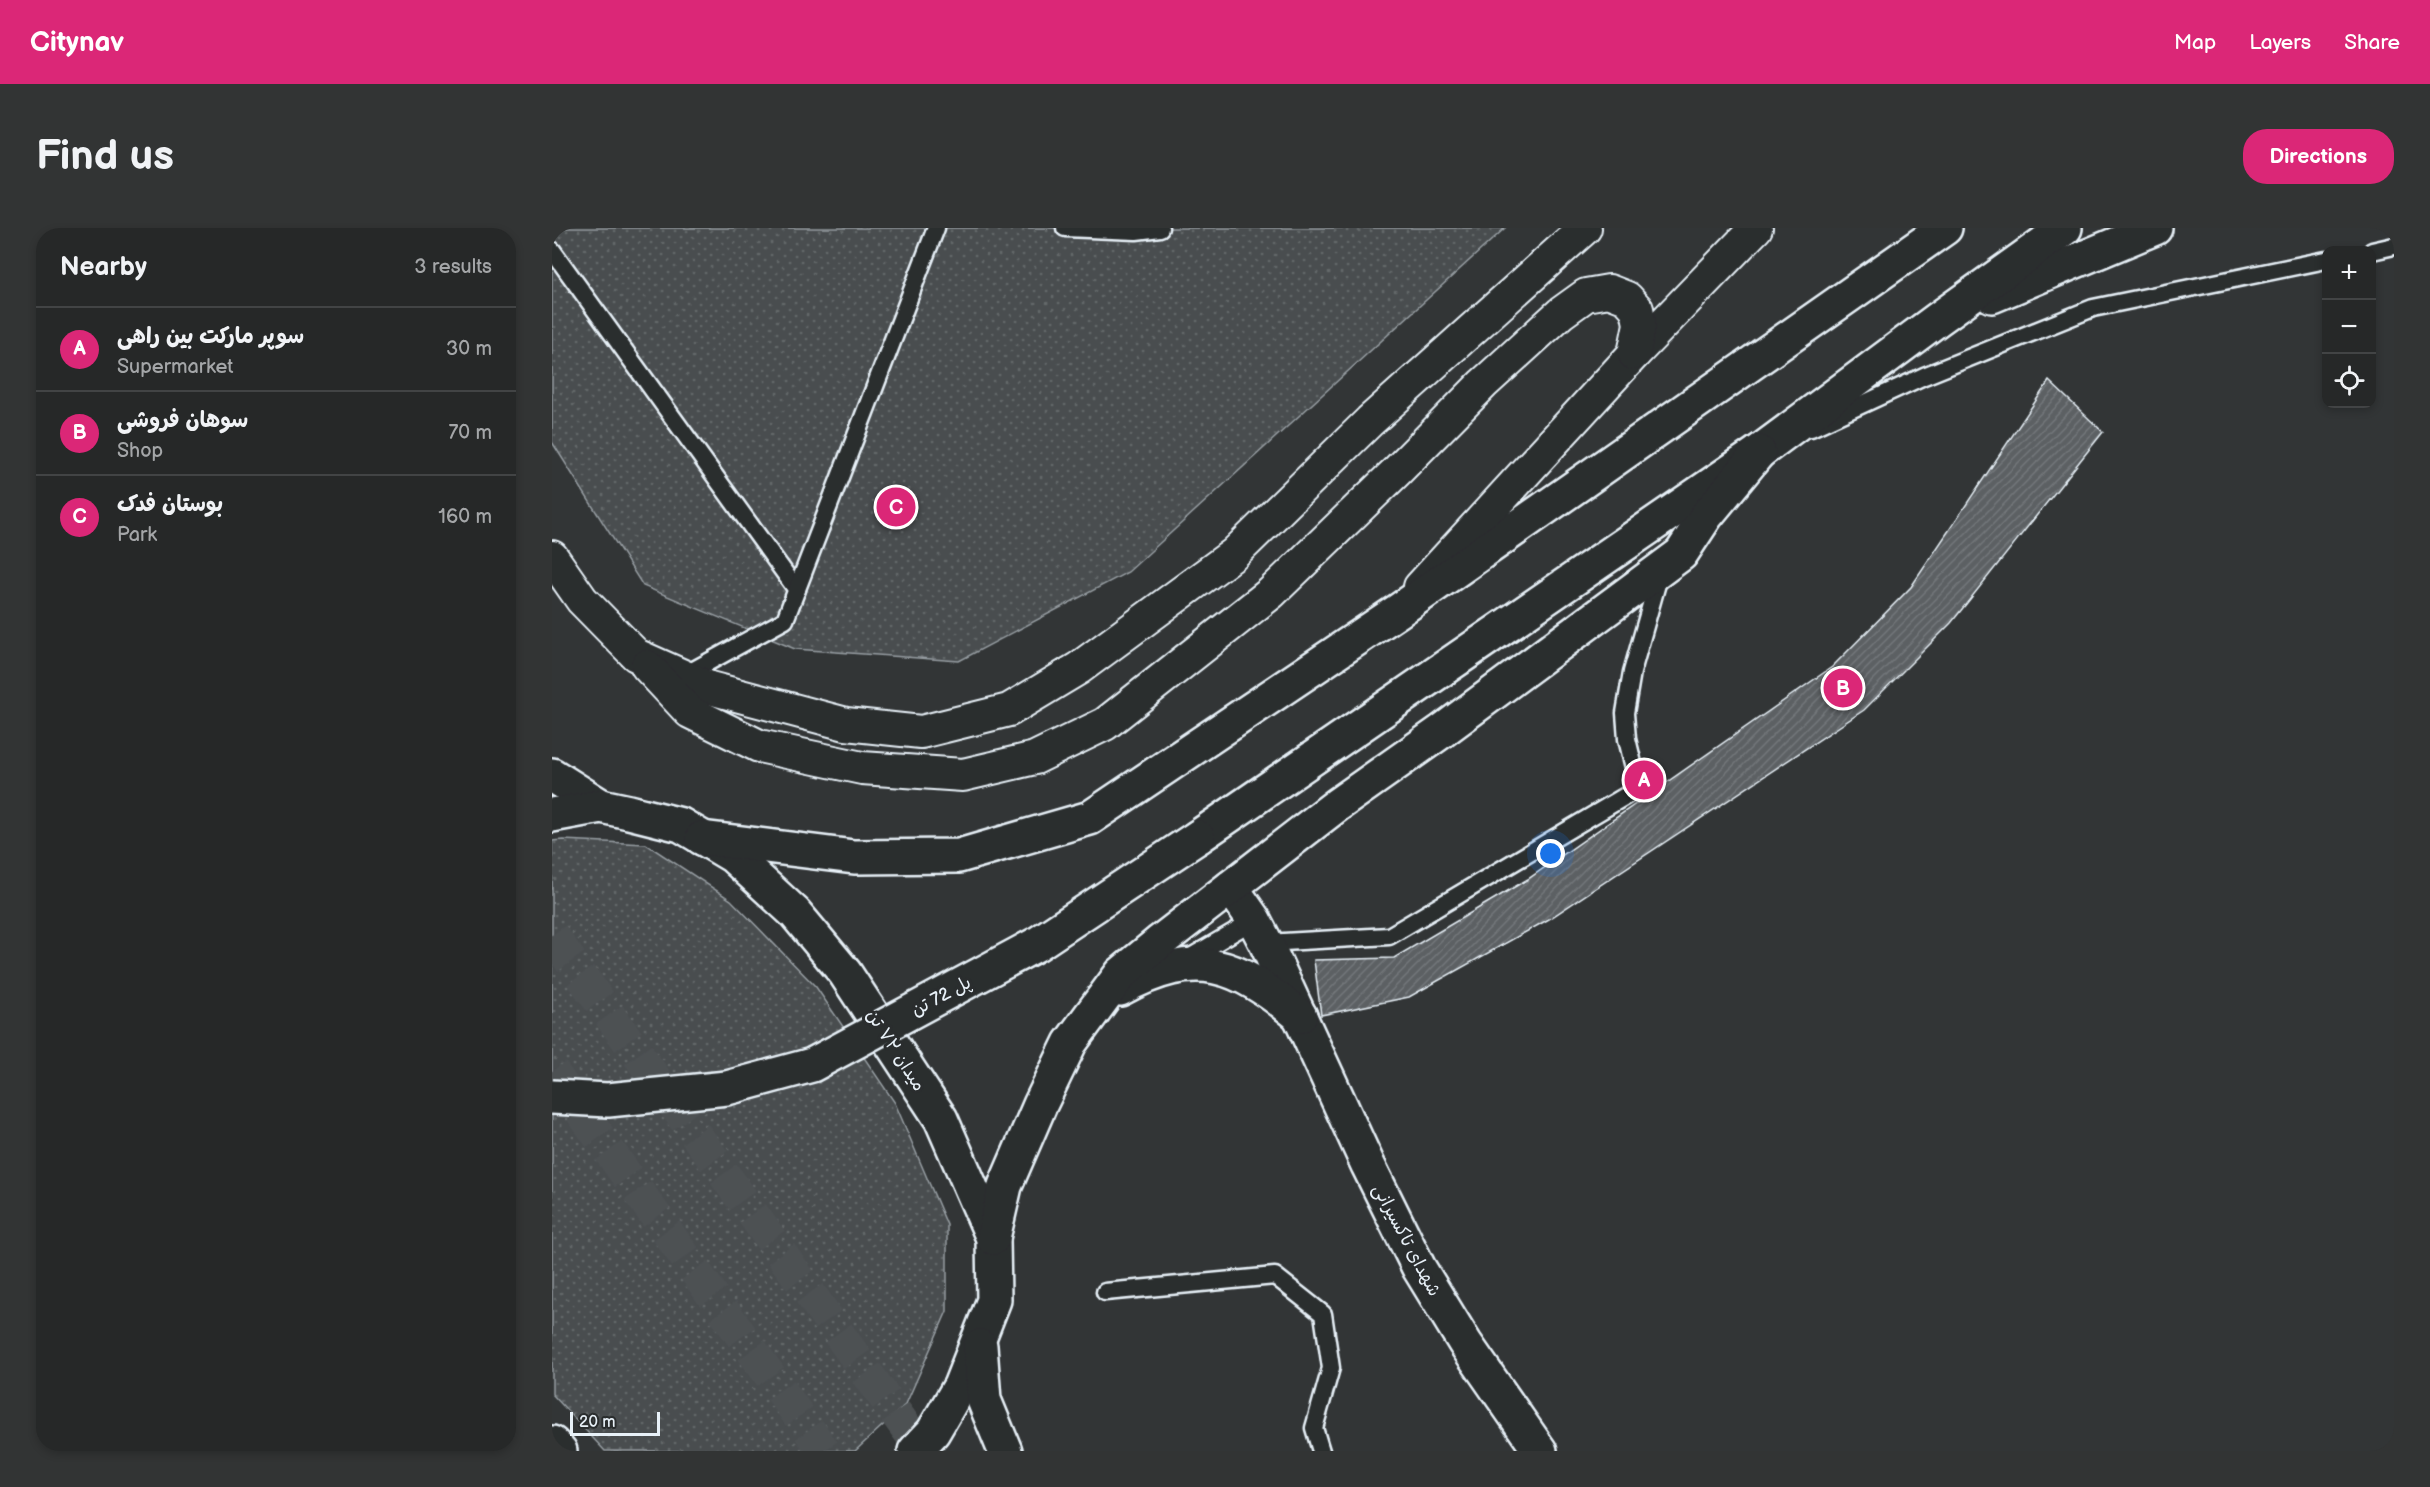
<!DOCTYPE html>
<meta charset="utf-8">
<style>
:root{--surface:#262828;--page:#323434;--text:#f1f3f6;--muted:#a4a6a8;--line:#424445;--accent:#db2777}
body{margin:0;font-family:"Balsamiq Sans","Playpen Sans Arabic",sans-serif;background:var(--page);color:var(--text)}
.controls{position:absolute;right:18px;top:18px;display:grid;overflow:hidden;border-radius:12px;box-shadow:0 3px 9px #0003}
.controls button{width:54px;height:54px;display:grid;place-items:center;padding:0;border:0;border-bottom:2px solid var(--line);background:var(--surface);color:var(--text);font:30px sans-serif}
.scale{position:absolute;left:18px;bottom:15px;width:90px;box-sizing:border-box;padding-left:6px;border:3px solid #e8f1f8;border-top:0;font-size:16px;line-height:21px;white-space:nowrap;color:#e8f1f8;-webkit-text-stroke:4px #2a2d2e;paint-order:stroke}
.you{position:absolute;left:999px;top:626px;width:21px;height:21px;margin:-15px;border:4px solid #fff;border-radius:50%;background:#1a73e8;box-shadow:0 0 0 9px #1a73e833}
.badge{display:grid;place-items:center;width:39px;height:39px;border-radius:50%;background:var(--accent);color:#fff;font-size:20px;font-weight:700}
.pin{position:absolute;translate:-50% -50%;border:3px solid #fff;box-shadow:0 2px 6px #0006}
.list{margin:0;padding:0;list-style:none}
h2{display:flex;justify-content:space-between;align-items:center;height:78px;margin:0;padding:0 24px;font-size:26px}
h2 small{font-size:20px;font-weight:400;color:var(--muted)}
.list li{display:grid;grid-template-columns:39px 1fr auto;gap:18px;align-items:center;box-sizing:border-box;height:84px;padding:0 24px;border-top:2px solid var(--line)}
.list b{display:block;font-size:22px;white-space:nowrap}
.list p{margin:0;font-size:20px;white-space:nowrap;color:var(--muted)}
.list em{font-size:20px;font-style:normal;color:var(--muted)}
.icon{flex:none;width:33px;height:33px;fill:none;stroke:currentColor;stroke-width:2;stroke-linecap:round;stroke-linejoin:round}
.map{position:relative;flex:none;width:1842px;height:1223px;overflow:hidden;border-radius:24px}
header{display:flex;align-items:center;gap:36px;box-sizing:border-box;height:84px;padding:0 30px;background:var(--accent);color:#fff}
header strong{font-size:28px}
nav{display:flex;gap:33px;margin-inline-start:auto;font-size:21px}
.intro{display:flex;align-items:center;justify-content:space-between;box-sizing:border-box;height:144px;padding:0 36px}
h1{margin:0;font-size:42px}
.button{padding:15px 27px;border-radius:24px;background:var(--accent);color:#fff;font-size:21px;font-weight:700}
main{display:flex;gap:36px;padding:0 36px}
aside{flex:1;background:var(--surface);border-radius:24px;box-shadow:0 3px 9px #0003}
.map>svg:first-child{display:block}
.grass{fill:url(#grass-dots);stroke:#989fa4;stroke-width:1.5}
.building{fill:url(#building-hatch);stroke:#e8f1f8;stroke-width:1.5}
.lines{fill:none;stroke-linecap:round;stroke-linejoin:round}
.trunk-tunnel{stroke:#4d5153;stroke-width:33;stroke-dasharray:33 16;stroke-linecap:butt}
.service-casing{stroke:#e8f1f8;stroke-width:21}
.minor-casing{stroke:#e8f1f8;stroke-width:36}
.tertiary-casing{stroke:#e8f1f8;stroke-width:38}
.trunk-casing{stroke:#e8f1f8;stroke-width:38}
.motorway-casing{stroke:#e8f1f8;stroke-width:38}
.service{stroke:#2a2d2e;stroke-width:16}
.minor{stroke:#2a2d2e;stroke-width:32}
.tertiary{stroke:#2a2d2e;stroke-width:33}
.trunk{stroke:#2a2d2e;stroke-width:33}
.motorway{stroke:#2a2d2e;stroke-width:33}
.trunk-bridge-casing{stroke:#e8f1f8;stroke-width:38;stroke-linecap:butt}
.trunk-bridge{stroke:#2a2d2e;stroke-width:33}
.labels{text-anchor:middle;stroke-width:6;stroke-linejoin:round;paint-order:stroke}
.street-label{font-size:18px;fill:#e8f1f8;stroke:#2a2d2e}
</style>
<header>
<strong>Citynav</strong>
<nav><a>Map</a><a>Layers</a><a>Share</a></nav>
</header>
<div class="intro"><h1>Find us</h1><a class="button">Directions</a></div>
<main>
<aside>
<h2>Nearby<small>3 results</small></h2>
<ul class="list">
<li><span class="badge">A</span><div><b>سوپر مارکت بین راهی</b><p>Supermarket</p></div><em>30 m</em></li>
<li><span class="badge">B</span><div><b>سوهان فروشی</b><p>Shop</p></div><em>70 m</em></li>
<li><span class="badge">C</span><div><b>بوستان فدک</b><p>Park</p></div><em>160 m</em></li>
</ul>
</aside>
<div class="map">
<svg width="1842" height="1223" viewBox="0 0 1842 1223">
<defs>
<pattern id="grass-dots" width="8" height="8" patternUnits="userSpaceOnUse" patternTransform="scale(1.5)"><rect width="8" height="8" fill="#494d4f"/><path d="M2 2h.1M6 6h.1" fill="none" stroke="#636769" stroke-width="1.8" stroke-linecap="round"/></pattern>
<pattern id="building-hatch" width="6" height="6" patternUnits="userSpaceOnUse" patternTransform="scale(1.5)"><rect width="6" height="6" fill="#5c6063"/><path d="M-1 1l2-2M0 6l6-6M5 7l2-2" fill="none" stroke="#73777a"/></pattern>
</defs>
<rect width="100%" height="100%" fill="#323536"/>
<filter id="ink" filterUnits="userSpaceOnUse"><feTurbulence type="fractalNoise" baseFrequency=".0167" numOctaves="2"/><feDisplacementMap in="SourceGraphic" scale="12" xChannelSelector="R" yChannelSelector="G"/><feConvolveMatrix kernelMatrix="1 2 1 2 8 2 1 2 1" color-interpolation-filters="sRGB"/></filter>
<g filter="url(#ink)">
<g class="grass">
<path d="M0 0H953L576 344 407 433 243 421 91 358 0 214Z"/>
<path d="M11 612 94 616 179 672 264 759 343 875 395 997V1083L354 1176 303 1223H53L0 1166V613Z"/>
</g>
<path class="building" d="M1497 153 1551 204 1399 395 1312 482 997 691 857 769 769 787 762 732 842 730 976 651 1280 439 1359 359Z"/>
<g class="lines">
<g class="trunk-tunnel">
<path d="M0 707 371 1223"/>
<path d="M0 843 272 1223"/>
</g>
<defs>
<g id="service">
<path d="M513 0 584 3 608 0"/>
<path d="M0 22 245 362"/>
<path d="M1820 23 1842 18"/>
<path d="M1259 200 1372 148 1541 80 1774 32"/>
<path d="M131 448 233 392 384 0"/>
<path d="M714 715 837 708 1087 560 1075 511 1073 485 1080 444 1108 345"/>
<path d="M634 732 702 692"/>
<path d="M553 1064 723 1048 771 1086 779 1140 762 1200 769 1223"/>
</g>
<g id="minor">
<path d="M0 329 30 372 84 427 158 460 294 496 369 504 457 482 527 440 682 326 818 193 1033 0"/>
<path d="M868 359 1082 126 1204 0"/>
<path d="M95 438 138 484 207 518 310 540 411 547 483 530 553 496 719 365 845 243 931 156 1009 85 1034 67 1057 63 1075 70 1085 81 1088 96 1082 126"/>
</g>
<path id="tertiary" d="M679 659 702 692 714 715 816 937 867 1040 913 1115 988 1223"/>
<g id="trunk">
<path d="M0 547 49 578"/>
<path d="M0 587 49 578 77 584 129 597 181 628 243 685 293 745 389 891 441 1010 442 1072 408 1158 381 1204 363 1223"/>
<path d="M428 1118 432 1172 453 1223"/>
<path d="M0 1215 8 1223"/>
</g>
<g id="motorway">
<path d="M1440 68 1603 0"/>
<path d="M646 609 1207 224 1386 91 1513 0"/>
<path d="M150 610 302 629 407 628 538 590 846 383 1393 0"/>
<path d="M568 761C645 719 684 735 748 788"/>
<path d="M441 1010 453 958 488 877 518 815 569 746 609 713 785 577 890 503 1129 326 1154 288 1207 224"/>
</g>
</defs>
<use href="#service" class="service-casing"/>
<use href="#minor" class="minor-casing"/>
<use href="#tertiary" class="tertiary-casing"/>
<use href="#trunk" class="trunk-casing"/>
<use href="#motorway" class="motorway-casing"/>
<use href="#service" class="service"/>
<use href="#minor" class="minor"/>
<use href="#tertiary" class="tertiary"/>
<use href="#trunk" class="trunk"/>
<use href="#motorway" class="motorway"/>
<defs>
<path id="trunk-bridge" d="M0 869 56 872 175 860 260 837 485 716 646 609"/>
</defs>
<use href="#trunk-bridge" class="trunk-bridge-casing"/>
<use href="#trunk-bridge" class="trunk-bridge"/>
</g>
</g>
<g class="labels">
<g class="street-label">
<text transform="translate(389 768) rotate(-28)" y="6">پل 72 تن</text>
<text transform="translate(344 822) rotate(57)" y="6">میدان ۷۲ تن</text>
<text transform="translate(855 1012) rotate(62)" y="6">شهدای تاکسیرانی</text>
</g>
</g>
</svg>
<div class="controls">
<button>+</button>
<button>−</button>
<button><svg class="icon" aria-label="locate" viewBox="0 0 24 24"><circle cx="12" cy="12" r="6"/><path d="M12 2v4M12 18v4M2 12h4M18 12h4"/></svg></button>
</div>
<div class="scale">20 m</div>
<div class="you"></div>
<div class="pin badge" style="left:1092px;top:552px">A</div>
<div class="pin badge" style="left:1291px;top:460px">B</div>
<div class="pin badge" style="left:344px;top:279px">C</div>
</div>
</main>
